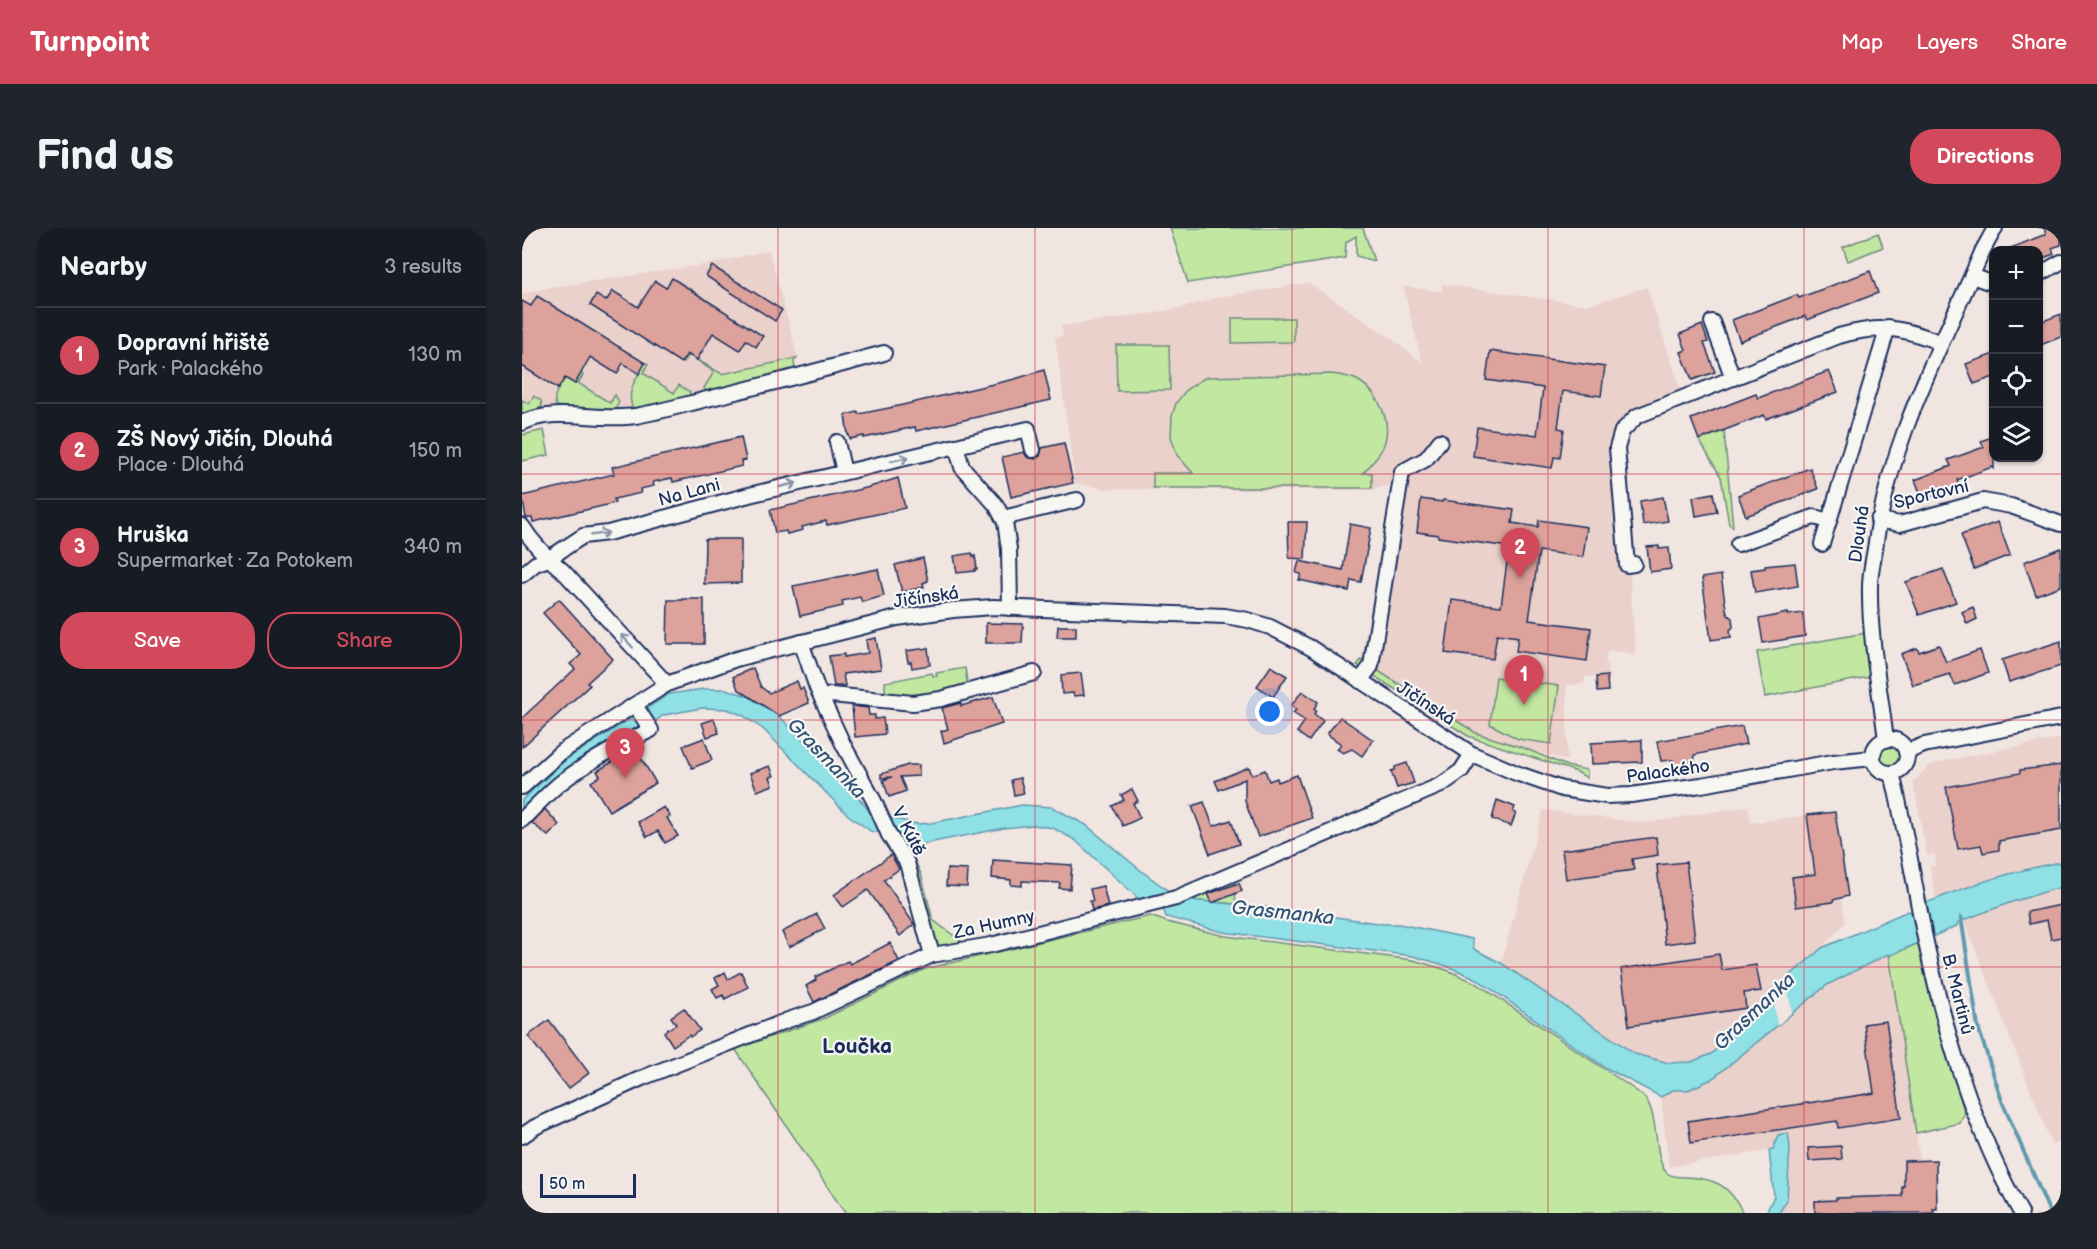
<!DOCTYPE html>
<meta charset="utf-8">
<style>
:root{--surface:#171b24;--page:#20242c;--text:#f1f3f6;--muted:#9ea1a6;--line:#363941;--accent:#d1495b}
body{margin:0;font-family:"Balsamiq Sans",sans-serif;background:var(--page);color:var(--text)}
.controls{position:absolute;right:18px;top:18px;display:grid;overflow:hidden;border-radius:12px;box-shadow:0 2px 4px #0004}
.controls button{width:54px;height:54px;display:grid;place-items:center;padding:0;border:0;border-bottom:2px solid var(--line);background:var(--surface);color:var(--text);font:30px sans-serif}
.scale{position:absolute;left:18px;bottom:15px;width:96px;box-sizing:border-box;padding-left:6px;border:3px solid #1b2f5e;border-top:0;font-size:16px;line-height:21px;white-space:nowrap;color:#1b2f5e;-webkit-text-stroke:4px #f6f6f2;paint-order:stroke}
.you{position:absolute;left:748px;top:484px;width:21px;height:21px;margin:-15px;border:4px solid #fff;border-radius:50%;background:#1a73e8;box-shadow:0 0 0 9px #1a73e833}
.badge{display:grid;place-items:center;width:39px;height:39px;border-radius:50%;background:var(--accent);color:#fff;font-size:20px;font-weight:700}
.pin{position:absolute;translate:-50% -50px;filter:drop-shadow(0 2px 3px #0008)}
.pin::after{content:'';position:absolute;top:32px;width:21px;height:18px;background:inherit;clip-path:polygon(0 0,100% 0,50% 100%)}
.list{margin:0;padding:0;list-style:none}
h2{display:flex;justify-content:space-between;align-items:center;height:78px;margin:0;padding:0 24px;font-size:26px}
h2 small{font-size:20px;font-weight:400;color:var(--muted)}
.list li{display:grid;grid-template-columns:39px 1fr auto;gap:18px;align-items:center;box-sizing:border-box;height:96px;padding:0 24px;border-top:2px solid var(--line)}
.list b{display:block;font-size:22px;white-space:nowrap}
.list p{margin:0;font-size:20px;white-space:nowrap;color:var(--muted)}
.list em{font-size:20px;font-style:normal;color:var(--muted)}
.actions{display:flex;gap:12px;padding:18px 24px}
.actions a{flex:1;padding:14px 0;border:2px solid var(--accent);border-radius:24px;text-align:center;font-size:21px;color:var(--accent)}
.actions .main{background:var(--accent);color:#fff}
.icon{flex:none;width:33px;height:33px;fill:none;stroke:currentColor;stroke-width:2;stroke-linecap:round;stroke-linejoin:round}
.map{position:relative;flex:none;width:1539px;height:985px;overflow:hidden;border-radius:24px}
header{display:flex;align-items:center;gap:36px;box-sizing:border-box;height:84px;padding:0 30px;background:var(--accent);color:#fff}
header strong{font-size:28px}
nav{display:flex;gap:33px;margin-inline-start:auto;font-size:21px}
.intro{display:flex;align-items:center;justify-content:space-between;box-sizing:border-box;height:144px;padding:0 36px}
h1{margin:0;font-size:42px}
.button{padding:15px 27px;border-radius:24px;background:var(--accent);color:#fff;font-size:21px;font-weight:700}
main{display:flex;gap:36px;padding:0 36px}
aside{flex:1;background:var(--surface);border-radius:24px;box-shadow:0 2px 4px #0004}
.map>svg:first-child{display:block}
.built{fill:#ebd1cc}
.green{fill:#c2e7a1;stroke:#6e8b80;stroke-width:1.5}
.water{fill:#8fe1e5;stroke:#619aaf;stroke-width:1.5}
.pier{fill:#f1e5e1}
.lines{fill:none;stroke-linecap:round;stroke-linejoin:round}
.stream{stroke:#619aaf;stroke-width:4}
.building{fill:#dca29b;stroke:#1b2f5e;stroke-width:1.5}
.minor-casing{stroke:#1b2f5e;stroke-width:18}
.minor{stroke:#f6f6f2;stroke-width:14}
.oneway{stroke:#8892a8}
.grid{fill:none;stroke:#d1495b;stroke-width:1.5;stroke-opacity:0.55}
.labels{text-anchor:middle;stroke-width:4.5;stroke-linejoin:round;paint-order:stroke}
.street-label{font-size:18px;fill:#1b2f5e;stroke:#f6f6f2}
.water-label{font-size:20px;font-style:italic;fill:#325379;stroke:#f6f6f2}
.quarter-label{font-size:21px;font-weight:bold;fill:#1b2f5e;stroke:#f6f6f2}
</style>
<header>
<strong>Turnpoint</strong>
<nav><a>Map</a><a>Layers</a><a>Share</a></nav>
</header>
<div class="intro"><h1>Find us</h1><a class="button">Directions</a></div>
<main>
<aside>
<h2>Nearby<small>3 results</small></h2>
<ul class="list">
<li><span class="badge">1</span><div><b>Dopravní hřiště</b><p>Park · Palackého</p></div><em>130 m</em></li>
<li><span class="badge">2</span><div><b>ZŠ Nový Jičín, Dlouhá</b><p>Place · Dlouhá</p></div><em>150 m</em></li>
<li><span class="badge">3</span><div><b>Hruška</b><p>Supermarket · Za Potokem</p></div><em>340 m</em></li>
</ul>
<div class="actions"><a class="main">Save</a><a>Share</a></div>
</aside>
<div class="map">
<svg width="1539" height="985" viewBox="0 0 1539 985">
<rect width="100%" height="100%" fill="#f1e5e1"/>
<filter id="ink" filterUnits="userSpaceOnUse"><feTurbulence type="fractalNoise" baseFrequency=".0167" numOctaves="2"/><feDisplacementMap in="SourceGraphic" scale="12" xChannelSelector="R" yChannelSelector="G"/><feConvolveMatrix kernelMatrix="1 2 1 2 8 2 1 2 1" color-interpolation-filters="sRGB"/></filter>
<g filter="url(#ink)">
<g class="built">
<path d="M247 22 276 130 272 133 273 140 265 145 264 144 252 148 115 182 78 183 18 181 0 187V66L30 59 188 36Z"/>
<path d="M787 55 869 110 900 134 881 58 921 64 919 56 1065 77 1125 59 1160 166 1097 201 1114 430 1107 425 1089 423 1085 425 1083 429 1087 448 1063 449 1062 456 1045 457V533L954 505 839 432 872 256 850 262H693L582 261 553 255 533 109 541 108 539 98 632 85 663 79 702 68Z"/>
<path d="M1539 510V634L1500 641 1414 672 1408 638 1414 637 1413 626 1405 628 1391 554 1408 537 1426 532Z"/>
<path d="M1226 578 1229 595 1285 587 1293 646 1270 649 1274 679 1311 674V671L1319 670 1323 695 1300 720 1264 751 1249 772 1189 826 1169 834 1147 835 1113 826 979 735 1021 582 1123 595Z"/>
<path d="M1539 659V914L1530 917 1442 692 1490 674Z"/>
<path d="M1367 726 1398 932H1414L1415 981H1411L1412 985H1257L1265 972 1268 919 1147 939 1139 869 1151 862H1166L1190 851 1305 757Z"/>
</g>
<g class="green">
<path d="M648 0H841L852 33 834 28V8L824 14 823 30 666 55Z"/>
<path d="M1356 5 1361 19 1326 33 1321 19Z"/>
<path d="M710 90H772V114L710 115Z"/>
<path d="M594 117H647L648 162 595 163Z"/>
<path d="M165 126 200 146 276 130 272 133 273 142 185 165 182 160 192 144 167 127 162 135 160 134Z"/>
<path d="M123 135 126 136 121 145 152 165 157 157 168 164 167 169 113 182 111 181C103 164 115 149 123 135Z"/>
<path d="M59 145 61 147 56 155 88 175 93 167 97 174 93 182H62L34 178C30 167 37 159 43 150L53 156Z"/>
<path d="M810 146C819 147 828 148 837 153 858 166 871 196 861 219 856 229 849 237 841 245H850V260H631V245H671L655 227 649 209 650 188 654 175 665 161 684 149Z"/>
<path d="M12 168 19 173 20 179 0 187V172L7 176Z"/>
<path d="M22 202 27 227 0 233V207Z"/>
<path d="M1202 203 1211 299 1207 296 1199 249 1177 212Z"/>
<path d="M1344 405 1348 449 1243 469 1235 424Z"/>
<path d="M839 432 954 505 1002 520 1045 538 1065 542V550L1055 544 946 508 835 437Z"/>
<path d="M443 440 446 460 391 469 363 467V454L410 445 411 448H415L414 445Z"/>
<path d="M974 449 1037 458 1029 516 996 511 968 496Z"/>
<circle cx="1368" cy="528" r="11"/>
<path d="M375 610 396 617 390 627 399 646 411 692 443 716C432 719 421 723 412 713Z"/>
<path d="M712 653 714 676 692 674 696 672 692 664 687 666 690 674 668 672Z"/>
<path d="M628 688 645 694 703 708 891 732 925 742 954 755 1106 857C1111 861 1120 866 1124 871 1137 890 1132 934 1145 945 1150 949 1157 949 1163 949 1193 950 1208 957 1221 985H323L213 821 303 790 403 741Z"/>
<path d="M1397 715 1406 760 1419 809 1443 885 1438 895 1394 905 1367 726 1369 727Z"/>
</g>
<g class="water">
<path d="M182 461H204L228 469 258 489 328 559 349 585 395 596 409 595 500 577 530 579 564 597 617 641 645 662 647 666 661 674 668 672 743 679 862 696H877L950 711 952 721 979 735 1113 826 1147 835 1169 834 1189 826 1249 772 1264 751 1300 720 1386 683 1389 684 1390 681C1436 661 1488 643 1539 634V659L1490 674 1436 694 1435 698 1369 727 1366 726 1305 757 1190 851 1166 862H1151L1139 869 1084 840 953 750 925 738 891 728 701 704 644 689 641 680 627 671H617L553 612 531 600 511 597 482 600 396 617 358 604H350L326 587 241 501 220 487 205 481 180 480 142 487 0 587V572L45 531 147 466Z"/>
<path d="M1266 905 1268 919 1265 972 1257 985H1244L1252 968 1247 922 1251 921 1256 907Z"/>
</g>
<path class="pier" d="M1264 751 1270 784 1255 798 1252 774 1249 772Z"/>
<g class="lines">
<path class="stream" d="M1439 689 1456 799 1480 873 1528 985"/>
</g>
<g class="building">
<path d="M1522 0H1539V17L1530 20 1532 26 1516 32V22H1484L1524 6Z"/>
<path d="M190 38 260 82 253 93 184 48Z"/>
<path d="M1348 43 1356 65 1285 92 1283 88 1218 113 1210 92 1275 67 1277 70Z"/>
<path d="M150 50 241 108 234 119 224 112 218 122 191 105 175 132 165 126 159 135 68 77 74 67 84 73 91 63 116 79 133 53 144 60Z"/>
<path d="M15 68 123 135 117 146 101 135 95 146 68 129 53 156 43 150 36 161 0 138V73L9 78Z"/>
<path d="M1539 86V109L1516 118V95Z"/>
<path d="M1180 97 1186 114 1182 115 1193 144 1170 152 1159 124 1164 122 1158 106Z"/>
<path d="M968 123 1083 139 1079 168 1041 163 1036 200 1042 201 1038 230 1032 229 1030 240 951 228 955 199 1015 207 1021 160 964 152Z"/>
<path d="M1472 126V149L1452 156 1444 136Z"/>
<path d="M522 142 529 172 394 203 393 199 342 210V208L328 211 327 207H326L323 187 336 184 337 186 372 179 493 151Z"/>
<path d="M1307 143 1316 164 1244 191 1242 187 1177 212 1169 191 1234 166 1236 170Z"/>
<path d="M1472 208V241L1470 239 1435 252 1437 258 1401 272 1393 252 1429 238 1426 232 1462 219 1459 213Z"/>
<path d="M219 209 224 232 219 233 220 238 151 254 150 250 131 254 132 258 118 261 119 265 92 271 93 275 72 280 11 294 10 290H4L0 268 92 246 90 239Z"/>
<path d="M542 215 551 255 489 269 480 229 502 224 505 229 513 231 518 228 520 220Z"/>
<path d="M1288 240 1296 261 1224 288 1216 267Z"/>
<path d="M376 250 383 280 305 297 304 293 280 299 281 302 265 306 264 303 253 305 248 282 348 259Z"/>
<path d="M1191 265 1195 284 1174 288 1171 269Z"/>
<path d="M1141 269 1146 293 1121 297 1118 273Z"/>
<path d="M899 271 920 274 921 272 992 282 990 295 1016 299 1017 292 1065 299 1061 329 1017 323 1007 392 1069 400 1065 433 994 423 996 409 975 406 971 431 923 425 930 372 979 378 987 319 916 309V307L895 304Z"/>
<path d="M766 294H785L783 331 767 330Z"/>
<path d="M1476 294 1488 327 1452 341 1439 307Z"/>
<path d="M828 296 849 300 839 354 829 352 827 363 777 352 779 346 774 345 777 333 821 342Z"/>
<path d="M183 311H219V355L182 356Z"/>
<path d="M1137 318V321L1147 320 1149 341 1128 344 1125 319Z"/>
<path d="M1539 320V358L1514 367 1502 334Z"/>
<path d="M450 325 451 329 453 328 455 341H453V343L435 345 432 328Z"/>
<path d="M401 330 406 353 401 355 402 359 380 364 373 337Z"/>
<path d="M1273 335 1276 358 1233 365 1229 342 1243 340V338Z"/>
<path d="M356 341 362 368 340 374 338 369 320 373 321 378 278 388 271 358Z"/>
<path d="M1421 341 1434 374 1397 387 1384 354Z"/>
<path d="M1199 347 1204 381 1206 387 1210 390 1211 399 1208 402 1209 409 1189 412 1180 350Z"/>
<path d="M37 371 91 431 65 455 68 457 0 519V490L53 441 48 436 59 427 21 385Z"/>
<path d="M161 371H182V416H145L146 372H161Z"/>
<path d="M1451 379 1455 391 1445 396 1440 384Z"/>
<path d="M1266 385V387L1281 385 1283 408 1241 415 1237 391Z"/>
<path d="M464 395 501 396 500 415H464Z"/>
<path d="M536 398H554V409H535Z"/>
<path d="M354 410 359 441 321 446 323 458H312L307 428 322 426V429L346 425 344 412Z"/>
<path d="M1539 413V438L1487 454 1480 432Z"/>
<path d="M1417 417 1424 434 1458 422 1466 445 1433 457 1428 446 1391 457 1379 426 1395 420 1397 424Z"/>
<path d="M406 420 408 437 390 440 389 434H386L384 423Z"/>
<path d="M749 438 765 448 751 469 735 458Z"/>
<path d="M231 440 239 459 247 465 275 453 278 461 281 460 287 475 257 488 216 461 211 449Z"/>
<path d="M559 445 562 467 552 468 551 465 540 466 539 447Z"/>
<path d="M1085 448 1086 463 1075 464 1074 449Z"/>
<path d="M780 463 796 474 792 481 794 483 792 486 801 493 787 513 775 504 783 493 771 485 774 482 769 478Z"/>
<path d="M471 469 480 496 422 515 419 503 426 501 420 480 439 475V478Z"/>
<path d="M330 478 346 480 347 487H353V491L361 490 363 506 333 509Z"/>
<path d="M818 489 851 512 840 528 830 521 821 525 815 521 819 516 805 506Z"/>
<path d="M192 491 197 505 185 509 180 495Z"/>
<path d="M1220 498 1224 516 1172 527 1174 540 1153 544 1151 532 1139 533 1135 513Z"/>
<path d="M182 510 190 532 170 540 161 518Z"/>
<path d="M1120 512V534L1070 536 1069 515Z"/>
<path d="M116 525 134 555 87 583 69 554 78 548 75 543 95 531 98 536Z"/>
<path d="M885 535 892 555 875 560 869 543 873 542V539Z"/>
<path d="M386 537H397V548L378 549 384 563 367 569 361 552 370 549 359 550V546Z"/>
<path d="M1539 537V602L1477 613V622L1461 625 1459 617 1436 621 1424 559 1498 545V542Z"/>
<path d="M248 538 252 548 248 549 251 557 235 563 228 545Z"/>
<path d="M727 539 730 547 743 542 747 553 755 550 756 554 775 547 790 590 736 609 723 573V551L697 562 693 553Z"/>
<path d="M498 550 502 565 492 567 489 552Z"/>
<path d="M610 561 616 573 611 575 618 590 601 598 590 578 602 572 599 567Z"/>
<path d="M975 572 993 579 991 584 994 585 989 598 970 591Z"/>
<path d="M682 574 691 598 709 592 717 616 688 626 670 578Z"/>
<path d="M142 579 148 588 145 590 156 608 143 615 136 603 125 609 116 594Z"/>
<path d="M23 581 37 597 26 608 10 595Z"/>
<path d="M1313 584 1326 668 1311 672V674L1274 679 1270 649 1293 646 1285 587Z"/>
<path d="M1134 609 1136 627 1110 631 1112 642 1044 651 1040 622Z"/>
<path d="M369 627 377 641 362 652 392 696 378 708 346 662 321 679 312 667Z"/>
<path d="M471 632 550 637 548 661 537 660 538 655 500 653V658L489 657V652L470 650Z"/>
<path d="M1164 634 1173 712 1143 716 1135 637Z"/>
<path d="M425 641 446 642 445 659 424 658Z"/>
<path d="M717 655 720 663 690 675 686 666Z"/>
<path d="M581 658 586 678 570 682 568 673H571L568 661Z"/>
<path d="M1539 677V709L1529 711 1525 692 1507 696 1505 684Z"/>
<path d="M295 686 303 701 267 719 260 704Z"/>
<path d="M368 715 377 733 292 774 284 758 294 752 293 749 326 733 328 736Z"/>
<path d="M1197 726 1200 742 1234 737 1239 763 1222 765 1224 780 1107 798 1099 741Z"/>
<path d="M203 744 206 751 219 744 226 759 203 771 201 767 195 770 190 761 197 757 193 750Z"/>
<path d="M162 780 178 802 168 809 167 807 151 818 142 804 154 796 149 789Z"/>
<path d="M27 792 67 845 46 861 6 808Z"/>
<path d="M1364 793 1379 890 1316 900 1315 893 1169 915 1166 893 1352 865 1342 796Z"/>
<path d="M1319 918 1320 931 1287 933 1286 920Z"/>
<path d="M1414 932 1415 981H1411L1412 985H1293V973L1314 972V970L1380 968V958H1382V933Z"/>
</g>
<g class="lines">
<defs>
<g id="minor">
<path d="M1516 47 1539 34"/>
<path d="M1450 48 1472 56"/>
<path d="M1190 94 1211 150"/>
<path d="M0 195C35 178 76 194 113 188 137 184 161 177 185 171 244 157 303 141 362 125"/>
<path d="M315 214 322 244"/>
<path d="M434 218 440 239 474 277 483 294 487 321 488 380"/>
<path d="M481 290 555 272"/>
<path d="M1356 292 1378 296 1461 273 1489 278 1539 296"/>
<path d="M0 298C11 316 25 330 41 343L145 456"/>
<path d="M1216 316 1292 289 1307 293"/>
<path d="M1300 316 1366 99"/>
<path d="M1112 336 1105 337 1095 220 1100 203 1115 188 1317 108C1359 96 1380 99 1419 115"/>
<path d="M0 347 13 336 26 331 61 308 86 305 227 267 506 201 511 222"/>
<path d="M279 414 295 460 321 516 352 573 367 607 385 635 410 727"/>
<path d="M838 453 849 438 880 244 904 231 918 213"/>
<path d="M300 470 309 467 391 475 419 471 512 445"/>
<circle cx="1368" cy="528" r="17"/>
<path d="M1364 512C1358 461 1347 409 1348 358 1348 346 1351 333 1353 321 1366 215 1419 120 1461 22L1473 0"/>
<path d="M1384 524 1402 517 1539 490"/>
<path d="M1370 545C1383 599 1392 655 1403 710 1423 805 1451 900 1499 985"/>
<path d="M0 559 39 524 145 456 214 431 375 390 431 382 471 379 703 388 726 392 748 399 789 420 950 526 994 545 1040 561 1085 568 1109 567 1179 557 1311 534 1351 530"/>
<path d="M0 592C12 580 24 567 37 556 65 534 97 517 129 502L113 477"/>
<path d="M0 908 13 899 120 850 266 792 291 784 410 727 469 717 654 670 919 557 939 543 950 526"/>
</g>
</defs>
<use href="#minor" class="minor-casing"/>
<use href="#minor" class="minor"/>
</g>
<defs><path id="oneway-shaft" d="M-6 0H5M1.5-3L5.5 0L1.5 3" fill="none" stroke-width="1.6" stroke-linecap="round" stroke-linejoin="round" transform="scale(1.5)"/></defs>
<g class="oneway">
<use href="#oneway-shaft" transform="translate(378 231) rotate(-13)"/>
<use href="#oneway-shaft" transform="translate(266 257) rotate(-13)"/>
<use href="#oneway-shaft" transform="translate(78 306) rotate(-9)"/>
<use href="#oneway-shaft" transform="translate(105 413) rotate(-132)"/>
</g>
</g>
<path class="grid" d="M256 0V985M513 0V985M770 0V985M1026 0V985M1282 0V985M0 246H1539M0 492H1539M0 739H1539"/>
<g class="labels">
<g class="street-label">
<text transform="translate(167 264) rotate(-15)" y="6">Na Lani</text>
<text transform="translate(1409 266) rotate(-13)" y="6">Sportovní</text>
<text transform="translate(1337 306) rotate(-82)" y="6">Dlouhá</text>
<text transform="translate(404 369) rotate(-8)" y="6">Jičínská</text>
<text transform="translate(904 475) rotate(33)" y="6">Jičínská</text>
<text transform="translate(1146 543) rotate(-8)" y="6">Palackého</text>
<text transform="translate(387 603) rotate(63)" y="6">V Kútě</text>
<text transform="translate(472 696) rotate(-12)" y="6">Za Humny</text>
<text transform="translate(1436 766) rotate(76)" y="6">B. Martinů</text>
</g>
<g class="water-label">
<text transform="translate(305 530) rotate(46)" y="7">Grasmanka</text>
<text transform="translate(761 684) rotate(6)" y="7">Grasmanka</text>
<text transform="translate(1232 783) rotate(-43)" y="7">Grasmanka</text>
</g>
<g class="quarter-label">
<text x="335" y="825">Loučka</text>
</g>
</g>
</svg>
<div class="controls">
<button>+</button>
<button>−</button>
<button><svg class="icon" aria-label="locate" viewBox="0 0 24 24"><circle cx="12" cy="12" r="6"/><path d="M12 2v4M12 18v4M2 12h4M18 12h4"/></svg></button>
<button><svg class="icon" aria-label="layers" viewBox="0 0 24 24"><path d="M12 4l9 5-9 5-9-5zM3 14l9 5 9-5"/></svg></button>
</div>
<div class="scale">50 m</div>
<div class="you"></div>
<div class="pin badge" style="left:1002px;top:477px">1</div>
<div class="pin badge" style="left:998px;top:350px">2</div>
<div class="pin badge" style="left:103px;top:550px">3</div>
</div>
</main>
